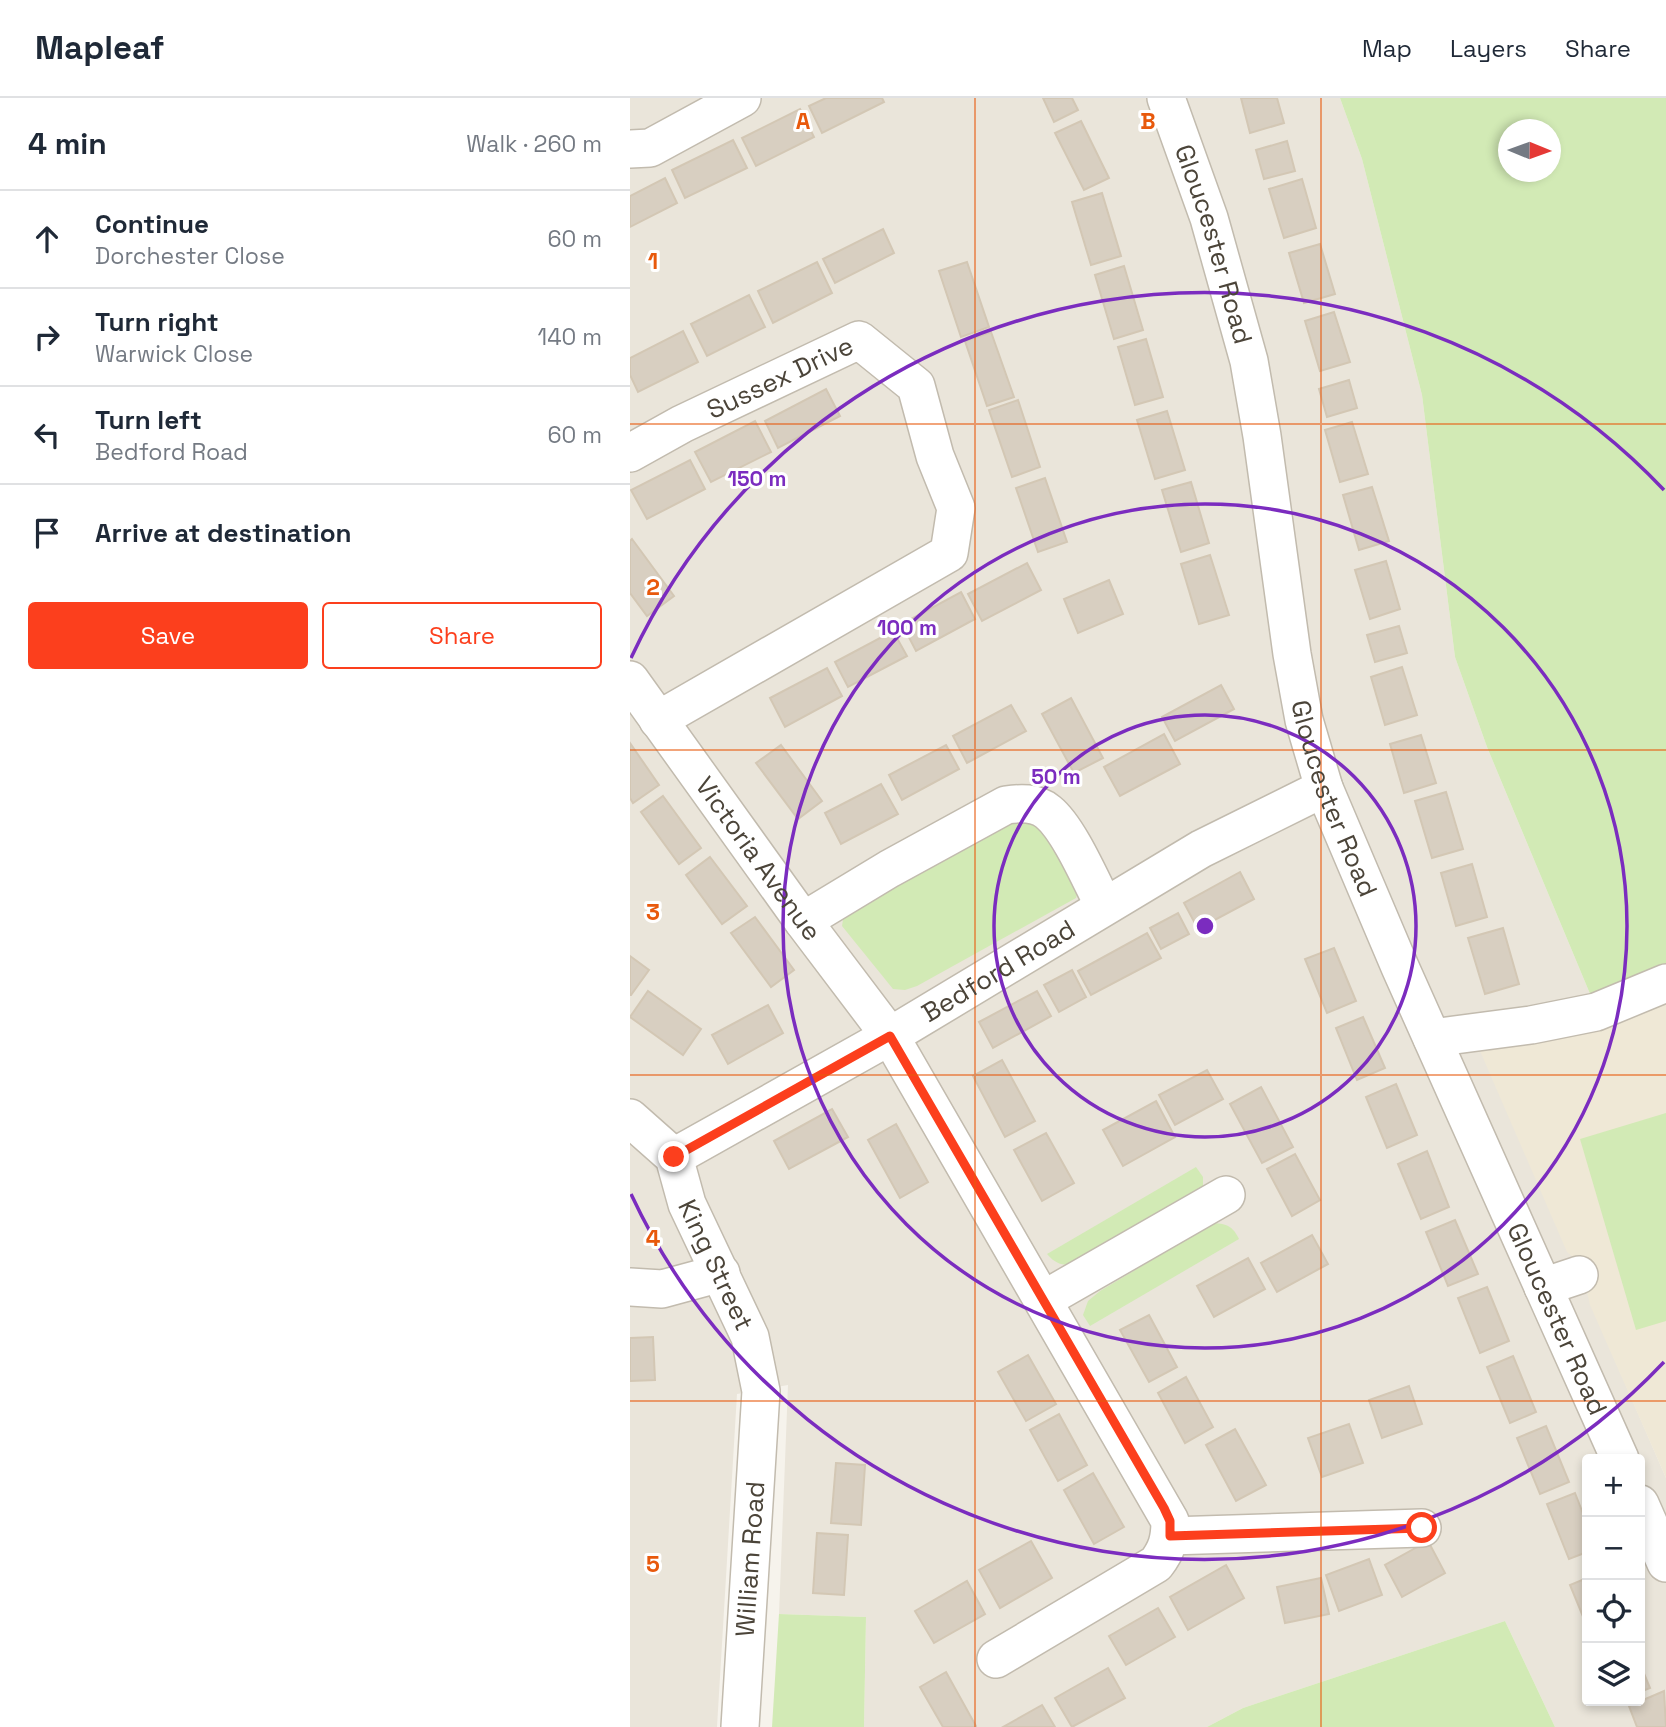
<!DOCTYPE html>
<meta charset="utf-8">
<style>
:root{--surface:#fff;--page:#f2f2f3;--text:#1f2937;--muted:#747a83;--line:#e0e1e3;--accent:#fc3f1d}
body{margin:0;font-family:"Space Grotesk",sans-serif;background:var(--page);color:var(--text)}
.controls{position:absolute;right:21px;bottom:21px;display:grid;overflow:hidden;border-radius:7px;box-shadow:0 4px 10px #0003}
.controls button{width:63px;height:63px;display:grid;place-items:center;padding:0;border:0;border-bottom:2px solid var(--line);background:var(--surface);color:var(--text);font:35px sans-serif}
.compass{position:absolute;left:868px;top:21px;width:63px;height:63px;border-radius:50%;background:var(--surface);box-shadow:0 4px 10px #0003;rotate:91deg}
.stop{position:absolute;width:21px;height:21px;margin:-16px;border:5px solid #fc3f1d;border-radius:50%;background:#fff}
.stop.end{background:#fc3f1d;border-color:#fff;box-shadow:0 2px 7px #0008}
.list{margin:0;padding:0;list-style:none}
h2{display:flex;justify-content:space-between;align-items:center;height:91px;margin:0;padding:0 28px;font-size:30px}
h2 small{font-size:23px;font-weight:400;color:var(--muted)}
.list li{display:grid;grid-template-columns:46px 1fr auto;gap:21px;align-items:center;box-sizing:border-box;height:98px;padding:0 28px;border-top:2px solid var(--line)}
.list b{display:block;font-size:26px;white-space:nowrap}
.list p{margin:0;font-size:23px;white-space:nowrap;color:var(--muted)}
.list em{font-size:23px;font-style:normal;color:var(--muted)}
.actions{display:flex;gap:14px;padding:21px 28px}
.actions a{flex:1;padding:16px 0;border:2px solid var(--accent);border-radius:7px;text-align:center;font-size:24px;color:var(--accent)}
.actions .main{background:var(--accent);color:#fff}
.icon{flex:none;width:38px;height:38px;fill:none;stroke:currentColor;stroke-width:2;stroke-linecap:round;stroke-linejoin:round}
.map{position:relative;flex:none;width:1036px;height:1629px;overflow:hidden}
header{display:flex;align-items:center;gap:42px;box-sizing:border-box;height:98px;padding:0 35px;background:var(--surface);border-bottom:2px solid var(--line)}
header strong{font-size:33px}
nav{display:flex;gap:38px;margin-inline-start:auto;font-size:24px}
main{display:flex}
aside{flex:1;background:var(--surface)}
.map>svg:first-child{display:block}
.residential{fill:#eae5da;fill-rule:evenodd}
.education{fill:#efe8d6}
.green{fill:#d2eab5;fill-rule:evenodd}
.building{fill:#d8cfc1;stroke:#d3c7b4;stroke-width:2}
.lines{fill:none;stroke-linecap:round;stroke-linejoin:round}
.minor-casing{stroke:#c2bbae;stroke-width:40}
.minor{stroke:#fff;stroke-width:37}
.route{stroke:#fc3f1d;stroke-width:9}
.grid{fill:none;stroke:#e8590c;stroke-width:2;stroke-opacity:0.55}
.ring{fill:none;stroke:#7b2cbf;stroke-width:3.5}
.labels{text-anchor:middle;stroke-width:6;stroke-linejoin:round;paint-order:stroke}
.street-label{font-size:26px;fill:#4b4439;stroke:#fff}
.grid-label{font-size:23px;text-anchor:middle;font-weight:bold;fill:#e8590c;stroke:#fff;stroke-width:6;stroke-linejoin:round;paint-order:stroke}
.centre{fill:#7b2cbf;stroke:#fff;stroke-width:3.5}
.ring-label{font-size:21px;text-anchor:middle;font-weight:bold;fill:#7b2cbf;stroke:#fff;stroke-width:6;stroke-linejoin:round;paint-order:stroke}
</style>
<header>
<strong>Mapleaf</strong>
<nav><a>Map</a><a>Layers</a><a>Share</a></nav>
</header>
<main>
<aside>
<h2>4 min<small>Walk · 260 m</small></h2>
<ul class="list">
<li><svg class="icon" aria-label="ahead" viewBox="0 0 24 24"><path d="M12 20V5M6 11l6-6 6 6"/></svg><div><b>Continue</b><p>Dorchester Close</p></div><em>60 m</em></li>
<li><svg class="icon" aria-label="right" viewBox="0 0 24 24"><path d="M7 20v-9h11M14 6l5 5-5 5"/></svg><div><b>Turn right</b><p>Warwick Close</p></div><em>140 m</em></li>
<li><svg class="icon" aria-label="left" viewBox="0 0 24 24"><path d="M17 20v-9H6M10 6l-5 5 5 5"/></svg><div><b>Turn left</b><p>Bedford Road</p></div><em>60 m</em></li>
<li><svg class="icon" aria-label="arrive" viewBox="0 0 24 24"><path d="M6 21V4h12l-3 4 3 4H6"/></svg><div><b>Arrive at destination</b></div></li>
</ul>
<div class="actions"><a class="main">Save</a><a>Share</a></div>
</aside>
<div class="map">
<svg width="1036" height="1629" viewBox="0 0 1036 1629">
<rect width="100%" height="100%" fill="#f6f3ec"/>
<path class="residential" d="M0 0H710L732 61 792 297 825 559 857 649 963 903 951 1166 961 1207 1036 1380V1629H925L875 1523 613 1610 577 1629H234L236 1519 149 1516 158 1287 107 1296 87 1629H0ZM957 1361H1010V1603H957Z"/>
<path class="education" d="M1036 891V1380L960 1207 951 1166 937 1154 847 946Z"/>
<g class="green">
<path d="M710 0H1036V872L963 903 857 649 825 559 792 297 732 61ZM878 32H920V74H878Z"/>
<path d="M382 720 412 727 448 793 446 800 287 888 275 892 263 891 212 828 214 816Z"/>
<path d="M1036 1015V1223L1006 1232 950 1041Z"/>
<path d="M566 1069 573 1079V1089L453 1165C437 1168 428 1169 417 1156Z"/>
<path d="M584 1125C598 1126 603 1129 609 1141L460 1228 453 1217 458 1203 470 1193Z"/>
<path d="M149 1516 236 1519 234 1629H142Z"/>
<path d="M875 1523 925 1629H577L613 1610Z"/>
</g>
<g class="building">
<path d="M196 0H252L254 4 192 35 179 8Z"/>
<path d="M413 0H442L448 12 424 24Z"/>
<path d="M611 0H647L654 25 620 35Z"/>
<path d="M170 11 184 39 126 68 112 40Z"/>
<path d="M451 23 479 80 454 92 425 35Z"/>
<path d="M103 42 117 70 55 100 42 72Z"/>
<path d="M657 43 665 73 634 81 626 52Z"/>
<path d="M35 80 47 105 0 129V98Z"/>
<path d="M672 81 686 130 654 140 639 91Z"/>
<path d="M472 95 491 158 461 167 442 104Z"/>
<path d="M253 131 264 155 205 185 193 161Z"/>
<path d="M690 146 705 196 674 205 659 155Z"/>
<path d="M187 164 202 195 143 225 128 193Z"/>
<path d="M337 164 359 229 331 239 309 173Z"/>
<path d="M494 168 513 232 484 241 465 177Z"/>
<path d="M119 197 135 229 77 258 61 226Z"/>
<path d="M704 214 720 264 690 273 675 223Z"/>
<path d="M53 233 68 264 8 294 0 277V260Z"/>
<path d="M361 234 384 299 357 308 335 243Z"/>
<path d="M516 241 533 299 505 307 488 249Z"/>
<path d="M719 282 727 310 697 319 689 291Z"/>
<path d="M196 291 210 318 148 350 135 323Z"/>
<path d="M388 302 410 369 382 379 359 312Z"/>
<path d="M537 313 555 372 525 381 507 322Z"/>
<path d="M125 323 141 354 81 384 65 354Z"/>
<path d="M722 324 738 376 710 384 695 332Z"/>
<path d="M60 362 75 391 17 421 1 392Z"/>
<path d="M415 380 437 444 408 454 386 390Z"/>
<path d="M561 384 579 445 551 454 532 392Z"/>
<path d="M742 389 759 443 729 452 713 397Z"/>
<path d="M2 441 44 498 17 518 0 495V443Z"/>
<path d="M580 457 599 517 569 526 551 466Z"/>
<path d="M756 463 770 511 740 521 725 472Z"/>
<path d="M397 465 411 492 352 523 338 496Z"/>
<path d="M479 482 493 516 448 535 434 501Z"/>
<path d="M331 494 345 521 286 553 272 526Z"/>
<path d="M769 528 777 555 745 564 737 537Z"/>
<path d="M263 533 277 558 218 589 205 564Z"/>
<path d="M772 569 787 617 755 627 741 579Z"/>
<path d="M197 570 212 598 155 629 140 600Z"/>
<path d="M591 587 604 611 545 643 532 619Z"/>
<path d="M441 600 473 660 444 675 412 616Z"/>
<path d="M381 607 396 633 337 665 323 638Z"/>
<path d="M534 636 550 666 490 698 474 669Z"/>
<path d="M791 637 806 685 774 695 760 646Z"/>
<path d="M0 645 29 687 3 705 0 700Z"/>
<path d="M151 647 192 703 168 721 126 665Z"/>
<path d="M316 647 329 671 272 702 259 677Z"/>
<path d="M251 686 268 716 211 746 195 715Z"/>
<path d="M816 694 833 751 802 760 785 703Z"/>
<path d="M33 698 71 750 49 766 11 714Z"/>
<path d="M80 759 117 808 92 826 56 777Z"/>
<path d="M842 766 857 819 826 828 811 775Z"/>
<path d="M610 774 624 801 568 831 554 805Z"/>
<path d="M548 815 559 836 531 851 520 830Z"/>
<path d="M125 819 164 872 141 889 101 835Z"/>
<path d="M873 830 889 886 855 896 838 840Z"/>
<path d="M517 835 531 860 461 897 448 873Z"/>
<path d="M704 850 726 903 697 915 675 861Z"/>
<path d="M0 858 19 872 1 897H0Z"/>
<path d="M442 872 456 899 429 914 414 887Z"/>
<path d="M18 893 71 931 53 957 0 919Z"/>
<path d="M407 893 421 918 363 950 349 924Z"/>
<path d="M138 907 153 935 98 966 82 937Z"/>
<path d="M733 919 755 970 727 982 706 930Z"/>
<path d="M372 962 405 1023 375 1039 343 978Z"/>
<path d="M577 972 593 1001 545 1027 529 997Z"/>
<path d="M766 986 787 1037 757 1050 736 999Z"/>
<path d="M631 989 663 1049 632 1065 600 1006Z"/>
<path d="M526 1003 545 1039 493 1068 473 1032Z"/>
<path d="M202 1011 218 1039 159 1071 144 1043Z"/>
<path d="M266 1026 298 1084 270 1100 238 1042Z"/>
<path d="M416 1035 444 1085 412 1103 384 1052Z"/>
<path d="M797 1053 819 1109 791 1121 768 1066Z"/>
<path d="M665 1056 690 1102 662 1118 637 1071Z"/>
<path d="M825 1122 848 1176 818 1188 796 1134Z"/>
<path d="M682 1137 698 1166 647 1194 631 1165Z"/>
<path d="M618 1160 635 1191 584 1219 567 1188Z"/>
<path d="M857 1189 879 1243 850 1255 828 1200Z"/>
<path d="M519 1217 547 1269 519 1284 490 1232Z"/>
<path d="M23 1239 25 1282 0 1283V1240Z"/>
<path d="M398 1257 426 1306 396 1323 368 1274Z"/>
<path d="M883 1258 906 1314 880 1325 857 1269Z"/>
<path d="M556 1279 583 1329 555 1345 528 1295Z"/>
<path d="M779 1288 792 1326 752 1340 739 1302Z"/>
<path d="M429 1316 457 1367 428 1383 400 1332Z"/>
<path d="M719 1326 733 1365 692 1379 678 1340Z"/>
<path d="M916 1328 939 1384 910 1396 887 1340Z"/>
<path d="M605 1331 636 1387 606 1403 576 1347Z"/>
<path d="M206 1365 235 1367 231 1427 201 1425Z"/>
<path d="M463 1375 494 1429 464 1446 434 1392Z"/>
<path d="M945 1395 957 1426V1454L939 1461 917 1406Z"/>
<path d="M187 1435 218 1437 214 1497 183 1495Z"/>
<path d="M401 1443 422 1480 370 1510 349 1472Z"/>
<path d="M798 1443 815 1475 772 1499 755 1467Z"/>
<path d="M739 1461 752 1497 709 1513 696 1477Z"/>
<path d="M596 1467 614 1500 558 1532 540 1499Z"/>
<path d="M691 1480 699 1516 655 1525 647 1489Z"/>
<path d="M957 1480V1520L954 1521 940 1487Z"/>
<path d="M337 1483 355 1516 304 1545 285 1513Z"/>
<path d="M528 1510 545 1539 496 1567 479 1538Z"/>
<path d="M1010 1566 1020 1590 1010 1594Z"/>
<path d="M478 1570 495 1600 442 1629 425 1600Z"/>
<path d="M316 1574 346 1628 345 1629H313L290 1589Z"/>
<path d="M1034 1593 1036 1629H1007L999 1608Z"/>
<path d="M412 1607 425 1629H373Z"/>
</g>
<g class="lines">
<defs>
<g id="minor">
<path id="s1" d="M536 0 579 120 619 263 632 338 662 556 674 622 694 690 770 869 990 1361"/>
<path d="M0 51 20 50 112 0"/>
<path id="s2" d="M0 355 52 326 229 242 286 288 305 358 326 410 319 455 28 622"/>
<path id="s3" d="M0 582 173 823 260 938 540 1423C540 1441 537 1452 526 1466L366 1561"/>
<path d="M173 823 259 771 376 707C390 705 406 704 418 714 439 731 461 783 474 808"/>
<path d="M802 940 901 927 966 914 1036 885"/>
<path id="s4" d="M0 1020 44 1059 57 1106 120 1239 131 1293 110 1629"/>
<path id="s5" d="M44 1059 260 938 571 751 694 690"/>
<path d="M0 1189 32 1191 91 1175"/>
<path d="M913 1189 949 1177"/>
<path d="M413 1202 596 1097"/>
<path d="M1010 1406 1036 1465"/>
<path d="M540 1438 792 1430"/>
</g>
</defs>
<use href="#minor" class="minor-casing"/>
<use href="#minor" class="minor"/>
</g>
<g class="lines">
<path class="route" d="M44 1059 260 938 534 1410 540 1423V1438L792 1430"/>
</g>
<path class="grid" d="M345 0V1629M691 0V1629M0 326H1036M0 652H1036M0 977H1036M0 1303H1036"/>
<g class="ring">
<circle cx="575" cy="828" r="211"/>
<circle cx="575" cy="828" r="422"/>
<path d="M1034 1264A633 633 0 0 1 1 1096M1 560A633 633 0 0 1 1034 392"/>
</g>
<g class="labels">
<g class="street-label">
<text dy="9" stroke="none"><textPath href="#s1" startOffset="154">Gloucester Road</textPath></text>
<text dy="9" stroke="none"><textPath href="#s2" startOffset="168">Sussex Drive</textPath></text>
<text dy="9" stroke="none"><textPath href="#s1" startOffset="723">Gloucester Road</textPath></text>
<text dy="9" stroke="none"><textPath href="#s3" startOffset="220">Victoria Avenue</textPath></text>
<text dy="9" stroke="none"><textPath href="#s5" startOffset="374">Bedford Road</textPath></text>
<text dy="9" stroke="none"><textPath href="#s4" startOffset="175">King Street</textPath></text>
<text dy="9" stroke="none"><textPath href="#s1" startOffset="1290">Gloucester Road</textPath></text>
<text transform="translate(120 1461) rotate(-86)" y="9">William Road</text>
</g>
</g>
<g class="grid-label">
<text x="173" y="31">A</text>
<text x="518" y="31">B</text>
<text x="23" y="171">1</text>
<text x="23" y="497">2</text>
<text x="23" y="822">3</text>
<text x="23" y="1148">4</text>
<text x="23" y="1474">5</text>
</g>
<circle cx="575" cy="828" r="10" class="centre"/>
<g class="ring-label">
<text x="127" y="388">150 m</text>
<text x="277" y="537">100 m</text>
<text x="426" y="686">50 m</text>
</g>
</svg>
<div class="controls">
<button>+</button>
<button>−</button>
<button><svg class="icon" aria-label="locate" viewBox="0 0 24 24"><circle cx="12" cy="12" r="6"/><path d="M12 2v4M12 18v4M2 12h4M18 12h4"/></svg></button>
<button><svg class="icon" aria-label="layers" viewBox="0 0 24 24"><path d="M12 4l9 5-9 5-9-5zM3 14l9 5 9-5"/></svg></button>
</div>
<svg class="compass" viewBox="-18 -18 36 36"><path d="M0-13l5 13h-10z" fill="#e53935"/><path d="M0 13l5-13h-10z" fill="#747a83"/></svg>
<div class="stop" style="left:792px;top:1430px"></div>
<div class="stop end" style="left:44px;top:1059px"></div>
</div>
</main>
